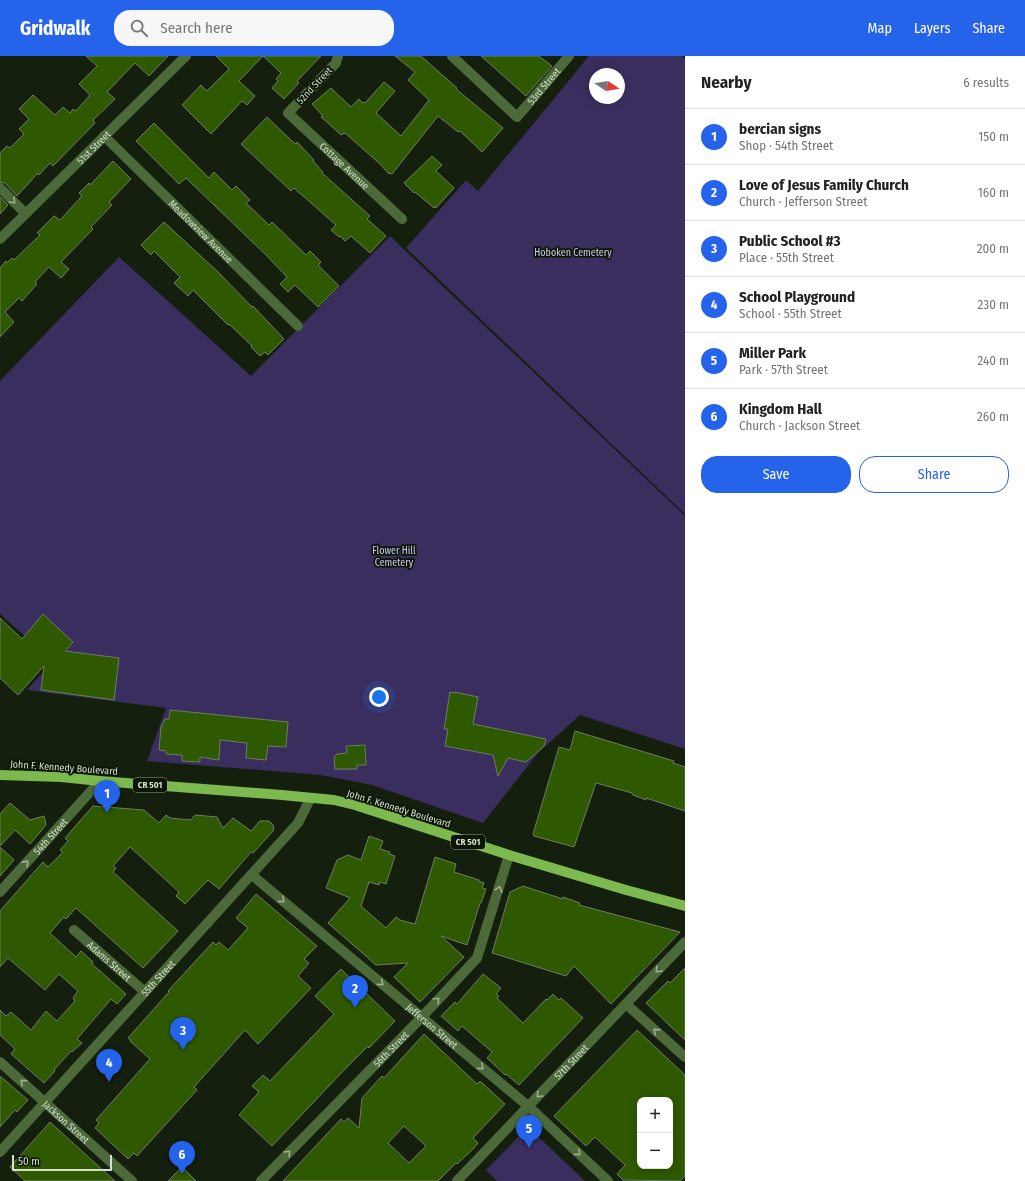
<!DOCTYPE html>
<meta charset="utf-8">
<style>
:root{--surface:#fff;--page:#f6f6f6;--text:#222;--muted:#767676;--line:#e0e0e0;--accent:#2563eb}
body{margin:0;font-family:"Fira Sans Condensed",sans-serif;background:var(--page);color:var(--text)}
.controls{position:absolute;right:12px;bottom:12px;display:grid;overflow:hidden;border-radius:8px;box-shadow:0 2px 10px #0003}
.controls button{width:36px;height:36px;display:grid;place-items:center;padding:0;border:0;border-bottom:1px solid var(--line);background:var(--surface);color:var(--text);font:20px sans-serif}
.compass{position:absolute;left:589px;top:12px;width:36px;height:36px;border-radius:50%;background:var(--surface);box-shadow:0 2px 10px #0003;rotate:102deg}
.scale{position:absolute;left:12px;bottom:10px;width:100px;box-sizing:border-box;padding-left:4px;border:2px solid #d7dfd3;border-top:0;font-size:11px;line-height:14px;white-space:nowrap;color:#d7dfd3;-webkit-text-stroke:3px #0b1605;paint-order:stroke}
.you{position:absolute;left:379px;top:641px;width:14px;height:14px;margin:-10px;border:3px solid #fff;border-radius:50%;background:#1a73e8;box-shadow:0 0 0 6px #1a73e833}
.badge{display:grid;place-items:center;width:26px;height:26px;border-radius:50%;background:var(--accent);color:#fff;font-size:13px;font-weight:700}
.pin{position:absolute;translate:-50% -33px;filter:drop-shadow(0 1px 2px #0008)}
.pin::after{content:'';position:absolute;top:21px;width:14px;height:12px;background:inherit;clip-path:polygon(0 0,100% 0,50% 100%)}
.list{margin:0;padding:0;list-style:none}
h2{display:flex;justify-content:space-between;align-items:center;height:52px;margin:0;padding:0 16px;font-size:17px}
h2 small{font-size:13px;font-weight:400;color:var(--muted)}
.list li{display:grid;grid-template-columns:26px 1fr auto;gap:12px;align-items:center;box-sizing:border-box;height:56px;padding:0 16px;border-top:1px solid var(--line)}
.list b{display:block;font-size:15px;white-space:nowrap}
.list p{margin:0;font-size:13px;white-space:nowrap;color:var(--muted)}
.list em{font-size:13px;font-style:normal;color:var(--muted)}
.actions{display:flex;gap:8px;padding:12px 16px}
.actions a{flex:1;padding:9px 0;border:1px solid var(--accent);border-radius:16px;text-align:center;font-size:14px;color:var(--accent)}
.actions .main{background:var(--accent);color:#fff}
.icon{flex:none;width:22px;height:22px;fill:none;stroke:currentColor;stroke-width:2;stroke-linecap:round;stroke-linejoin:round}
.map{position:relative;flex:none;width:685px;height:1125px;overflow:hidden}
header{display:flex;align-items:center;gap:24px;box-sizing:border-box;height:56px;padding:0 20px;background:var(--accent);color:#fff}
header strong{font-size:19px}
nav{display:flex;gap:22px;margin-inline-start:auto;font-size:14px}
.search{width:280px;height:36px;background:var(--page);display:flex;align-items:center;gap:10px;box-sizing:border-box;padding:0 14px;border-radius:16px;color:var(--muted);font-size:15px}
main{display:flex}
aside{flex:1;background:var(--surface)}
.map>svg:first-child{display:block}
.green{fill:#3a2e5e;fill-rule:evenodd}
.building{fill:#2e5901;stroke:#6e7c66;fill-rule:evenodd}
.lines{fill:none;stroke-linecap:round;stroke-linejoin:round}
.minor{stroke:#4c6a39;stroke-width:10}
.tertiary{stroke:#4c6a39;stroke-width:10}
.primary{stroke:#7cba50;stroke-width:10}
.oneway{stroke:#9fb095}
.labels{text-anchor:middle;stroke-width:3.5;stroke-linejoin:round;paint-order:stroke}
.shield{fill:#0b1605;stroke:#9aa395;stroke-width:1}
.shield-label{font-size:9px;font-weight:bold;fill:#d7dfd3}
.street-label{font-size:10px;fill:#d7dfd3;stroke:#0b1605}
.park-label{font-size:10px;fill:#d1caf5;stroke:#0b1605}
</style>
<header>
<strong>Gridwalk</strong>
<div class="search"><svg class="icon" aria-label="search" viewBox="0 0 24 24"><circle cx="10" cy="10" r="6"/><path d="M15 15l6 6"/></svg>Search here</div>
<nav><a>Map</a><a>Layers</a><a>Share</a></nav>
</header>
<main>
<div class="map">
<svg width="685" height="1125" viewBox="0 0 685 1125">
<rect width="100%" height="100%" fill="#141f0d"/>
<g class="green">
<path d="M589 0H682L685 3V458L406 192 466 124 478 135ZM595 18H619V42H595Z"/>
<path d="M390 180 685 460V693L580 659 538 697 483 767 372 729 321 719 147 705 166 652 27 634 53 605 0 558V325L119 201 251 320Z"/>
<path d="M528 1071 585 1125H497L486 1114Z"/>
</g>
<g class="building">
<path d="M86 0H168L149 20 135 7 107 36 115 43 93 64 95 67 53 110 50 107 39 119 38 117 17 140 5 127 0 126V97L7 90 10 92 24 78 19 73 29 63 19 53 33 39 55 59 63 51 70 57 73 53 76 55 90 39 79 28 97 10Z"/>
<path d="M216 0H263L239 25 255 40 247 49 242 45 211 78 182 49 201 29 207 35 229 13Z"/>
<path d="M263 0H321L297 25 299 27 284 43 272 32 278 25 276 23 281 17Z"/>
<path d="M395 0H421L457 32 456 33 503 72 482 96 460 75 458 76 438 60 392 118 390 117 389 118 379 107 345 77 341 79 329 68 321 61 323 60 312 48 331 32 351 51 359 43 362 47 364 46 365 47 384 26 395 35 376 57 401 80 429 44 408 24 415 16Z"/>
<path d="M481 0H539L552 10 526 40Z"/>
<path d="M267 61 293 86 296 88 297 86 314 104 313 105 323 116 322 117 370 160 367 163 386 180 370 197 351 180 345 185 340 180 339 181 331 174 336 169 294 132 291 135 241 88Z"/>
<path d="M154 67 209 122 214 116 232 134 236 130 250 144 246 147 269 169 272 166 306 199 310 195 321 206 318 209 339 230 318 251 295 229 288 236 280 228 287 221 266 199 186 122 179 128 136 85Z"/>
<path d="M432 100 442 109 436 115 454 132 436 152 435 150 434 152 415 136 414 137 404 127Z"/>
<path d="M113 105 131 123 109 146 112 149 91 171 93 173 61 206 69 213 61 222 49 211 35 226 37 228 22 245 19 242 5 256 14 266 0 281V212L6 205 7 207 12 202 14 204 40 179 37 177 54 160 60 164 82 140 79 137 89 127 90 129Z"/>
<path d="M0 141 8 149 0 158Z"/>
<path d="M164 166 217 215 252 251 253 250 284 283 268 299 265 296 260 300 251 291 252 290 229 268 228 269 193 234 188 240 174 227 180 221 154 195 151 199 141 189Z"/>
<path d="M43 558 73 586 65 595 119 602 114 644 41 634 44 610 18 639 0 622V562L22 583Z"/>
<path d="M450 636 455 637V636L478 641 473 668 546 683 544 690 526 706 508 702 498 720 493 699 445 690 448 673H444Z"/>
<path d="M170 654 288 666 286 691 268 690 266 704 246 702 247 687 220 684 219 704 200 701V706L182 705V699L166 698V695L159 694 161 671 165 663H169Z"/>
<path d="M575 675 674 705 673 707 685 711V755L646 742V744L633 739 632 737 596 727 574 791 534 780 533 778 559 691 570 694Z"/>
<path d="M365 689 366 709H357V713H335L334 701 337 698 347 697 346 690Z"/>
<path d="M10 747 30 764 44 760 46 769 30 788 15 774 0 790V758Z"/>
<path d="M93 750 144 754 159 767 166 759 170 762 191 764 195 759 217 761 223 772 233 762 251 775 260 765H269L273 769 274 774 253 797 251 796 219 833 208 824 185 848 176 840 179 836 130 791 113 810 116 812 113 816 178 875 143 912 76 852 66 863 64 861 50 877 76 901 81 895 93 906 92 908 126 938 117 948 111 943 77 983 82 987 72 996 71 995 54 1014 55 1015 44 1027 11 998 15 993 0 979V954L6 960 11 956 31 974 46 955 57 965 75 945 73 942 78 935 59 918 45 934 8 902 0 911V855L43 806 48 811 63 796 60 794 68 785 65 782Z"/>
<path d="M369 780 383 785 380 793 390 796 389 798 395 800 386 828 380 826 379 829 369 826 361 850 386 872 396 861 400 864 415 868 435 801 456 808 454 816 479 824 478 825 484 827 482 832 486 833 481 847H480L467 889 441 880 464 901 420 946 394 921 408 907 376 909 328 867 350 842 326 832 337 804 348 799 361 804Z"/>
<path d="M0 791 14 804 0 820Z"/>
<path d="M523 830 563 843V841L580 847 579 849 680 876 611 948 574 910 566 920 492 897 510 836Z"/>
<path d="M256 838 317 890 304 903 309 907 298 920 311 932 258 988 245 974 194 1031 197 1034 137 1100 134 1097 128 1103 95 1072 99 1067 96 1064 150 1003 130 985 131 984 128 982 169 936 168 935 213 886 216 889 219 886 228 894 248 872 236 862Z"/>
<path d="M685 912V984L646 947 668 925 670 927Z"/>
<path d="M341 913 395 965 369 992 368 990 347 1011 272 1090 239 1059 259 1036 252 1030 263 1019 270 1025 334 958 315 940Z"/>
<path d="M483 918 501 932 496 938 499 940 497 942 523 967 546 943 547 944 553 938 559 944 561 942 583 962 519 1029 506 1018 505 1019 487 1002 492 996 462 970 458 975 441 960 455 946 457 948Z"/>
<path d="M637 974 685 1019V1120L680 1125 623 1124 617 1118 625 1109 595 1081 586 1090 554 1060ZM640 1044H670V1110H640Z"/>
<path d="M424 978 477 1028 480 1025 505 1048 473 1082 478 1087 473 1093 457 1108 456 1107 438 1125H283L341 1063 344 1066 348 1062 359 1072 362 1042 382 1020 384 1022ZM404 1070 426 1090 409 1107 388 1087Z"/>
<path d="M0 1020 28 1044 17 1056 15 1054 0 1071Z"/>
<path d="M50 1066 95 1107 115 1125H25L10 1111Z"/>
<path d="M182 1111 196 1125H168Z"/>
</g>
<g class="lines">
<g class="minor">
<path id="s1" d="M338 0 336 7 288 57 402 163"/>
<path id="s2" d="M452 0 517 61 569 0"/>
<path id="s3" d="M104 80 298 270"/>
<path d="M0 132 25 157"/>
<path id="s4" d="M252 819 528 1050 608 1125"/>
<path id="s5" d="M0 836 100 725"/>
<path id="s6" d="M74 874 145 936"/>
<path d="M626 948 685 1001"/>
<path id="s7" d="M0 1006 132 1125"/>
<path id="s8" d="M0 1096 298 767 310 743"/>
<path id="s9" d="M261 1125 422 961 477 902 509 799"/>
<path id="s10" d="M457 1125 685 886"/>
</g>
<path class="tertiary" id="s11" d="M0 183 186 0"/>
<path class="primary" d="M0 719 61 721 100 725 282 739 334 744 355 749 509 799 626 834 685 850"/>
</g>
<defs><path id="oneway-chevron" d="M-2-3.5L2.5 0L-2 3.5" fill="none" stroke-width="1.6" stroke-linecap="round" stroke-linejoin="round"/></defs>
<g class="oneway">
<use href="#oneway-chevron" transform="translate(13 145) rotate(45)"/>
<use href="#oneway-chevron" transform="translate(26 807) rotate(-48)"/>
<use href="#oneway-chevron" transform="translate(499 833) rotate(-73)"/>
<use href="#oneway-chevron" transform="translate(282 844) rotate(40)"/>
<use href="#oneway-chevron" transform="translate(658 914) rotate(133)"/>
<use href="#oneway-chevron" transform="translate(381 927) rotate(40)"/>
<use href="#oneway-chevron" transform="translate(437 944) rotate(-46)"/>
<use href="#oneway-chevron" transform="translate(656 975) rotate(-138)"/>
<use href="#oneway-chevron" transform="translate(481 1011) rotate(40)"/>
<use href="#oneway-chevron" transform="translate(23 1026) rotate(-138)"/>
<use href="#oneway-chevron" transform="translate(539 1039) rotate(134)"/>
<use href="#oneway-chevron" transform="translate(288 1097) rotate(-46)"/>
<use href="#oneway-chevron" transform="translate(578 1097) rotate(43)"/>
</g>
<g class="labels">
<g class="shield">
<rect x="133" y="722" width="34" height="14" rx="3"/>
<rect x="451" y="779" width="34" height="14" rx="3"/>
</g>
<g class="shield-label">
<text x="150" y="732">CR 501</text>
<text x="468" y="789">CR 501</text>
</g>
<g class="street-label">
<text transform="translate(314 29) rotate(-47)" y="4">52nd Street</text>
<text dy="4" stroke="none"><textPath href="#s2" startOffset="130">53rd Street</textPath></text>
<text dy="4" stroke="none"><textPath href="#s11" startOffset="131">51st Street</textPath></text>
<text dy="4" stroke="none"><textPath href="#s1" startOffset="154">Cottage Avenue</textPath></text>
<text dy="4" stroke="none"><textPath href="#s3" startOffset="136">Meadowview Avenue</textPath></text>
<text transform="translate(64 711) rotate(4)" y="4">John F. Kennedy Boulevard</text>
<text transform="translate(399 752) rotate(17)" y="4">John F. Kennedy Boulevard</text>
<text dy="4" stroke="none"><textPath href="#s5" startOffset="75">54th Street</textPath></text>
<text dy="4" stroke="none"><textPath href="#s6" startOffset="47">Adams Street</textPath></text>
<text dy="4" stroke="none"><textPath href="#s8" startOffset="235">55th Street</textPath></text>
<text dy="4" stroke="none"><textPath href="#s4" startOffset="235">Jefferson Street</textPath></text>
<text dy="4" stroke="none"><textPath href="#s9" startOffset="185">56th Street</textPath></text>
<text dy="4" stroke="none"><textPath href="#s10" startOffset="165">57th Street</textPath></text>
<text dy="4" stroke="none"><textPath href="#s7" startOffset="89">Jackson Street</textPath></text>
</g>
<g class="park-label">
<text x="573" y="200">Hoboken Cemetery</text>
<text x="394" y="498">Flower Hill<tspan x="394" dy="12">Cemetery</tspan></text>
</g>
</g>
</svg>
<div class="controls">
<button>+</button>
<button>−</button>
</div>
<svg class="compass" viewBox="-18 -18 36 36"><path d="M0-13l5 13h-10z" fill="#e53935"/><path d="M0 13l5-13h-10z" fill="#767676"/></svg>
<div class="scale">50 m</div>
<div class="you"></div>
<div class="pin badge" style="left:107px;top:757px">1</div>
<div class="pin badge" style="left:355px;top:952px">2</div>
<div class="pin badge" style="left:183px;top:994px">3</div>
<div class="pin badge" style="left:109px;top:1026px">4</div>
<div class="pin badge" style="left:529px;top:1092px">5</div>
<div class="pin badge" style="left:182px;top:1118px">6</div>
</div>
<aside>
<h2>Nearby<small>6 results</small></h2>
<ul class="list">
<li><span class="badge">1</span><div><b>bercian signs</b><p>Shop · 54th Street</p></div><em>150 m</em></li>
<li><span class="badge">2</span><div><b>Love of Jesus Family Church</b><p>Church · Jefferson Street</p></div><em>160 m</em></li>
<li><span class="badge">3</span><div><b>Public School #3</b><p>Place · 55th Street</p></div><em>200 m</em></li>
<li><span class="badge">4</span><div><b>School Playground</b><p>School · 55th Street</p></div><em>230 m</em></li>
<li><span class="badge">5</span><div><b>Miller Park</b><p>Park · 57th Street</p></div><em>240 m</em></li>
<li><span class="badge">6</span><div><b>Kingdom Hall</b><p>Church · Jackson Street</p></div><em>260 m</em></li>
</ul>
<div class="actions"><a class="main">Save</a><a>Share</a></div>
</aside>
</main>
